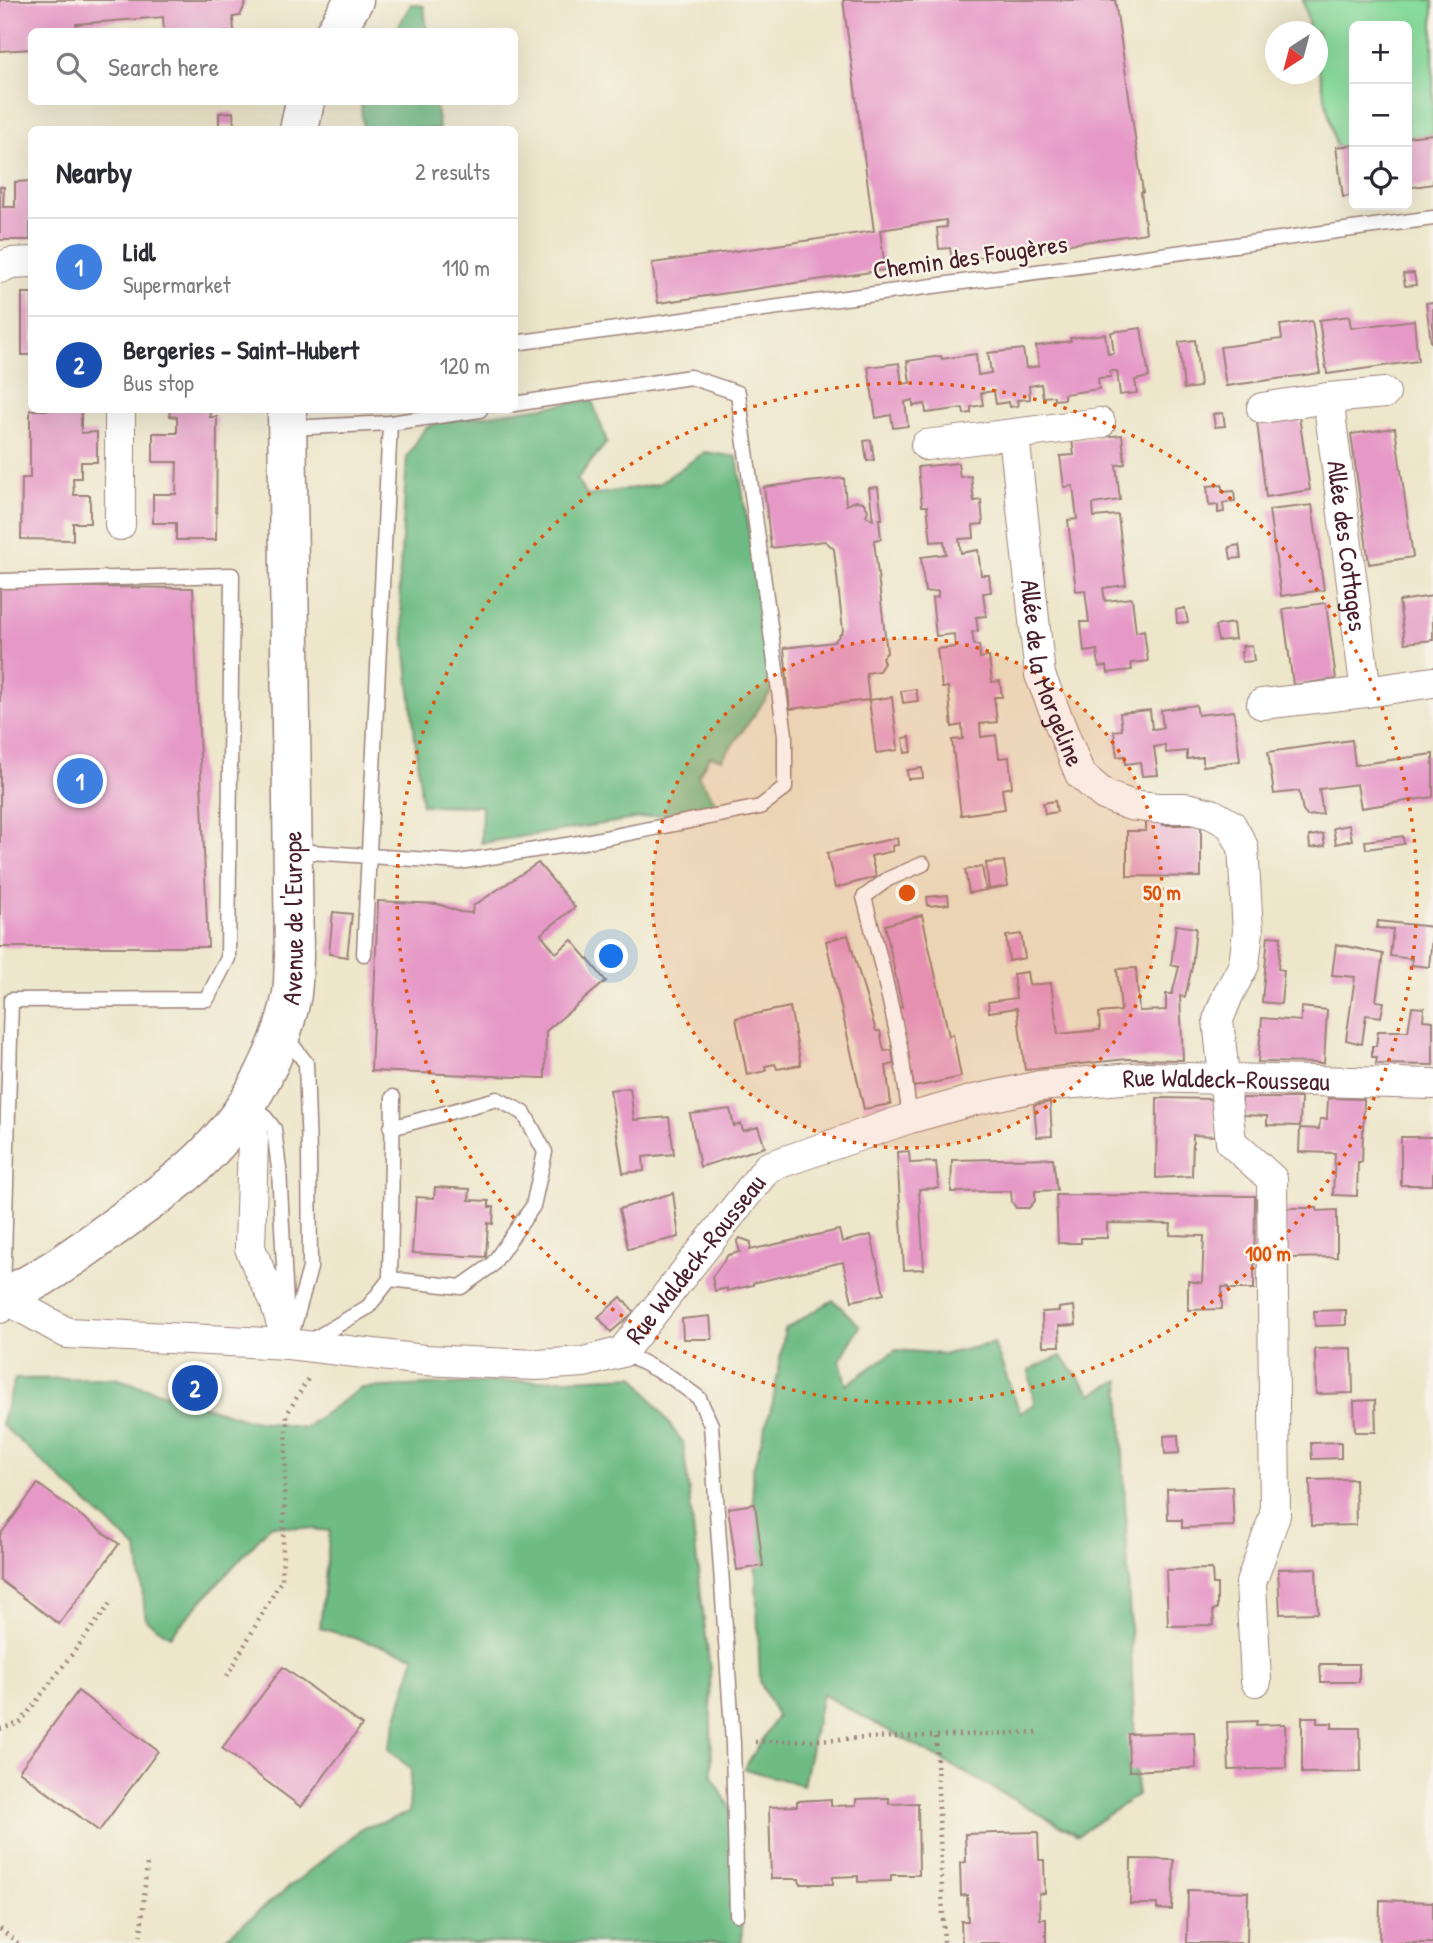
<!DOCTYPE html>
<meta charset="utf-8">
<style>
:root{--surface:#fff;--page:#f2f2f3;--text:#2b2b33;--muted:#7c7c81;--line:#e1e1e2;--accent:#d93025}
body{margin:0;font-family:"Patrick Hand",sans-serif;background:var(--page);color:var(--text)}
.controls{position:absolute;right:21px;top:21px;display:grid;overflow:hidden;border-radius:10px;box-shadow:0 7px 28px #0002}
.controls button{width:63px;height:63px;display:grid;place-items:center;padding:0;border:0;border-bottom:2px solid var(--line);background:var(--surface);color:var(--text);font:35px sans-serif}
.compass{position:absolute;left:1265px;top:21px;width:63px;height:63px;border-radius:50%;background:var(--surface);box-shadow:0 7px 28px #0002;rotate:216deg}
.you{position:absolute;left:612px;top:957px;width:24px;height:24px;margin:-18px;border:5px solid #fff;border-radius:50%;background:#1a73e8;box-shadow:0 0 0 10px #1a73e833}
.badge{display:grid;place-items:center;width:46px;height:46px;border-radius:50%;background:var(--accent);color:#fff;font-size:23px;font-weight:700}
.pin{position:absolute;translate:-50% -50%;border:4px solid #fff;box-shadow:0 2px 7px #0006}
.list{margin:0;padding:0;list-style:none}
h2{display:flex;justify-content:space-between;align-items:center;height:91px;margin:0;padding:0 28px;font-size:30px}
h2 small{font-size:23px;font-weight:400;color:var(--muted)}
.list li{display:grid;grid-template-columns:46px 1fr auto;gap:21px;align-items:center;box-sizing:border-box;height:98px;padding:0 28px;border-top:2px solid var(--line)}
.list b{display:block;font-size:26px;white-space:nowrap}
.list p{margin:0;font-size:23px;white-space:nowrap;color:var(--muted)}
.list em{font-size:23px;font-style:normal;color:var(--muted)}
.icon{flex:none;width:38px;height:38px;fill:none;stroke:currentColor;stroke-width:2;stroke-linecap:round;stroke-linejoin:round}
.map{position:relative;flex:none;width:1433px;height:1943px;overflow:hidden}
.search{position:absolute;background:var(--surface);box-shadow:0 7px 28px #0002;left:28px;top:28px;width:490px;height:77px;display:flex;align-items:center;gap:18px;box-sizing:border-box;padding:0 24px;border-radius:10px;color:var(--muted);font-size:26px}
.panel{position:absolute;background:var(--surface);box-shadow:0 7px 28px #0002;left:28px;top:126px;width:490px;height:287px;border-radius:10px}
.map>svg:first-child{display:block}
.green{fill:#89dc9d;stroke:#6a7e64;stroke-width:2}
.forest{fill:#6ebc84;stroke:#5c6e58;stroke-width:2}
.building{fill:#e699c7}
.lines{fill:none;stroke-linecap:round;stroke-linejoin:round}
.lane-casing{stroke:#9c827a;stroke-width:17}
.street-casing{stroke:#9c827a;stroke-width:32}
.secondary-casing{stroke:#9c827a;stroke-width:41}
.path{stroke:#9c827a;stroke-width:4.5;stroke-dasharray:2 5;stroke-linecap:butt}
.lane{stroke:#fff;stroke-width:14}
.street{stroke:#fff;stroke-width:30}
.secondary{stroke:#fff;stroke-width:38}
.ring{fill:none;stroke:#e0560e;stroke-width:3.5;stroke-dasharray:3.5 7}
.labels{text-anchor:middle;stroke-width:5;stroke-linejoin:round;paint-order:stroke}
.street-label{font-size:26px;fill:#4a1f2b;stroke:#f7f3e8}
.centre{fill:#e0560e;stroke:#f7f3e8;stroke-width:3.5}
.ring-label{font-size:21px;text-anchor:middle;font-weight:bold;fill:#e0560e;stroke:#f7f3e8;stroke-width:5;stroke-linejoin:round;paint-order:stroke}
</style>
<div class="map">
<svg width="1433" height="1943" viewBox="0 0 1433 1943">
<rect width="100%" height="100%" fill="#f7f3e8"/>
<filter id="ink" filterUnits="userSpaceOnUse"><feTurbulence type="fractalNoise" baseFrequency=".0143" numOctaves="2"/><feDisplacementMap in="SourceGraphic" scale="14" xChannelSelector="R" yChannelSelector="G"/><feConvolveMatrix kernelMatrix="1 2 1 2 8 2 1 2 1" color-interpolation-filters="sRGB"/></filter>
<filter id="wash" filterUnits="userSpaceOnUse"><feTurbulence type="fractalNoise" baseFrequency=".00686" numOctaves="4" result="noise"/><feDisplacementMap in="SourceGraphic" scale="28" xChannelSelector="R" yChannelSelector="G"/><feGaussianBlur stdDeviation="1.57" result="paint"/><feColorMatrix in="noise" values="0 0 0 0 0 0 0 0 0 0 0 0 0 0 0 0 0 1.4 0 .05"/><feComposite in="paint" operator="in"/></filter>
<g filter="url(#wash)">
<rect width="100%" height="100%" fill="#ede6ca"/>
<path class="green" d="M1303 0H1433V134L1407 137V26H1354V145L1336 147 1318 65V32L1310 31Z"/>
<g class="forest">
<path d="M411 4 424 6 427 31H396Z"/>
<path d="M361 102H435L439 129H363Z"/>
<path d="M592 400 607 442 577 479 587 496 658 484 705 452 737 457 773 689 722 759 710 756 698 776 718 806 481 843 482 806 422 805 399 586 407 457 425 428 441 422Z"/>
<path d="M833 1300 860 1326 840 1360 846 1385 896 1350 945 1354 994 1343 1020 1413 1034 1404 1029 1370 1061 1356 1092 1394 1120 1380 1137 1795 1078 1835 822 1694 803 1785 744 1769 777 1716 760 1682 752 1472 773 1402 785 1329Z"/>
<path d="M635 1376 683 1443 710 1671 712 1776 741 1827 742 1943H225L223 1940 363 1828 409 1813 411 1769 388 1749 415 1656 320 1628 330 1531 271 1525 170 1636 146 1620 137 1549 1 1424 15 1379 115 1378 245 1419 304 1428 361 1388Z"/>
</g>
<g id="blocks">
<g class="building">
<path d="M0 0H247L240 16 233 17 234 32H164L163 17 76 24V32H32V49L0 51Z"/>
<path d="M843 0H1115L1143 192H1141L1146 233 952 261 950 248 939 249 937 228 947 227 946 220 880 230 885 270 658 303 652 263 874 231Z"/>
<path d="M233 112 234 125 219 126V113Z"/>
<path d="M1433 134V184L1407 188V137Z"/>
<path d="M1354 145V195L1343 197 1336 147Z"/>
<path d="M31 181 30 240H0V187H4L3 207H15V182Z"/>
<path d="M1414 273 1416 285 1405 286 1403 274Z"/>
<rect x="22" y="293" width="10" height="62"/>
<path d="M1433 302V341L1431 342 1426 303Z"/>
<path d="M1349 316 1351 328 1414 320 1418 361 1327 374 1319 320Z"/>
<path d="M1312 321 1320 373 1226 386 1220 347 1282 339 1280 325Z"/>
<path d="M1141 328 1149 377 1135 380 1137 393 1120 395 1117 371H1110L1111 377 1098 378 1099 389 1064 394V399L1054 400V396L1043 397 1041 384 1029 386 1030 399 1017 400 1018 406 1010 407 1009 402 996 404 994 391 981 393 983 405 971 407V413L964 414 963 408 926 413 925 404 913 406V400L905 402 908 426 893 428 891 415 876 418 868 367 899 363 902 384 910 383 907 361 941 356 942 359 976 354 978 375 991 373 988 353 1023 349 1026 368 1039 366 1036 346 1071 341 1070 338 1105 334 1108 354 1114 353 1111 332Z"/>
<path d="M1195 340 1200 387 1184 389 1179 342Z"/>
<path d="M30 410H81V433L97 432V462H81V478H73L74 495H90V523H73V540L21 539 22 478H30Z"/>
<path d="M169 410H210V417H217L216 540H176V523H153V494H176L177 462H153V433H177V417L170 416Z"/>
<path d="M1223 413 1225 426 1215 427 1213 414Z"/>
<path d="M1299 416 1310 490 1266 497 1257 422Z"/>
<path d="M1395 428 1413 557 1369 564 1351 434Z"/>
<path d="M1122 435 1125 464 1116 465 1120 500 1093 504 1094 517 1118 515 1126 585 1103 588 1105 601 1132 598 1136 632 1144 630 1148 661 1131 663 1132 670 1108 673 1107 666 1099 667 1097 650 1084 652 1081 622H1089L1085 590 1076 591 1068 520 1077 519 1073 486 1064 487 1060 456 1074 455 1072 440Z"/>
<path d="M871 440 874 460 867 461 864 441Z"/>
<path d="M958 463 960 477 971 476 974 501 981 500 983 524 973 525 974 538 959 539 961 553 978 550 981 575H989L991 592 983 593 986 616 976 617 978 631 972 632 974 645H979L980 658 989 657 992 682 1000 681 1002 697H994L997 722 980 724 981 737 996 735 999 758 1009 757 1012 787 1002 789 1005 809 961 815 952 740 963 739 962 725 952 727 948 687 942 688 937 649 955 647 954 634 936 636 932 598 938 597V591L925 592 921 557 946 554 944 541 931 542 927 506H922L918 467Z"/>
<path d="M844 478 846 505 856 501 863 502 868 510 866 516 873 520 869 488 878 487 882 519H879L881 539 874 540 887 653 882 657 884 663 879 671 866 673 869 700 790 709 784 648 834 642 843 631 834 549 825 541 771 548 764 487Z"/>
<path d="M1222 485V492L1234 491 1235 501 1223 503 1224 512 1218 513V505L1209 506 1207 486Z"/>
<path d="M1312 505 1324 590 1281 596 1269 510Z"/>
<path d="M1239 545 1241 558 1231 559 1229 547Z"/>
<path d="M0 586 193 588 208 947H0Z"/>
<path d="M1433 596V640L1405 643 1399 601Z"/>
<path d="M1326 603 1336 679 1293 685 1283 609Z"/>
<path d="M1185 608 1188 622 1177 623 1176 610Z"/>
<path d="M1233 623 1235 639 1218 641 1215 626Z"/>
<path d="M1252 645 1254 661 1242 662 1241 652H1243L1242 646Z"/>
<path d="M916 689 918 701 903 703 901 691Z"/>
<path d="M892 697 898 750 876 753 869 700Z"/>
<path d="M1196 705 1198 715 1234 711 1240 761 1203 766V757L1187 759V751L1166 753 1165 745 1154 747 1158 775 1142 776 1140 762 1125 764V756L1117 757 1114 731 1122 730 1120 713 1150 710 1152 729 1163 728 1161 710Z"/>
<path d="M910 737 912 752 905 753 903 738Z"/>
<path d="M1352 740 1355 765 1433 754V797L1361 808 1357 784 1319 789 1323 814 1307 816 1303 811 1299 791 1274 794 1268 752Z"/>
<path d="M922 768 923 778 908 779 907 770Z"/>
<path d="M1055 801 1057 812 1045 814 1043 803Z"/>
<path d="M1146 821H1163V825H1201V877L1127 876V831H1146Z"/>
<path d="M1349 825 1352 840 1336 844 1333 828Z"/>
<path d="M1323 834 1325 846 1310 848 1309 836Z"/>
<path d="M1403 836 1404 844 1366 849 1365 841Z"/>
<path d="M897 838 898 845 892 846 893 851 871 856 876 877 835 888 827 853Z"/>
<path d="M1004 861 1008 886 989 889 986 863Z"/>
<path d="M538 863 575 907 541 934 556 953 572 940 606 981 546 1031 545 1078 371 1071 378 901 438 904 460 912 472 913 473 906Z"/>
<path d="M982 867 986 890 969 893 965 870Z"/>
<path d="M948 895 949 904 928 906 927 897Z"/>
<path d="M333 912 352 914 347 957 329 954Z"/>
<path d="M922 915 949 1036 953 1034 961 1077 914 1087 899 1008 902 1007 885 925Z"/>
<path d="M1378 921 1433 927 1429 967 1411 965 1412 959 1390 956 1393 929 1377 928Z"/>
<path d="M1176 925 1196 928 1192 967 1185 997 1180 996 1183 1060 1127 1059 1025 1070 1017 1008 989 1012 988 1002 1016 998 1013 974 1027 972 1029 985 1051 983 1058 1034 1100 1030 1099 1013 1121 1011 1117 969 1136 968 1139 1011 1166 1010V994H1172L1179 967 1171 965Z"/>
<path d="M1021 934 1025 958 1009 961 1006 936Z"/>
<path d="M848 935 876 1031H880L884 1051 892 1050 894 1064 886 1066 891 1104 864 1109 826 941Z"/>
<path d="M1268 936 1281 937 1278 969 1284 970 1281 1004 1262 1002Z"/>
<path d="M1336 944 1383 954 1376 1001 1384 1002 1381 1017 1366 1015 1362 1044 1346 1040 1355 977 1332 975Z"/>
<path d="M790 1007 801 1065 777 1069 775 1064 765 1066 766 1071 747 1075 736 1018Z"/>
<path d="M1301 1007 1327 1010 1324 1063 1258 1062 1262 1018 1301 1021Z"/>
<path d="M1412 1007 1424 1008 1423 1020 1433 1021V1065L1376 1064 1377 1057H1372V1046H1376L1378 1031H1408Z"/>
<path d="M630 1088 634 1120 669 1117 674 1154 643 1157 644 1171 623 1173 610 1090Z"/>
<path d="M1157 1098 1216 1099V1136L1193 1135 1192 1176 1156 1178Z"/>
<path d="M1242 1098H1301L1300 1126 1267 1125V1116L1242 1115Z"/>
<path d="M1328 1098 1364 1099 1362 1162H1358L1357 1196 1333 1195 1335 1153 1299 1152 1300 1128 1319 1129 1320 1119H1327Z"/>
<path d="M1050 1102 1052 1136 1037 1137 1034 1105Z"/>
<path d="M730 1109 734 1126 741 1124 743 1131 758 1127 765 1147 700 1167 690 1114Z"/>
<rect x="1401" y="1137" width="32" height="48"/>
<path d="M909 1151 910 1163 936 1162 939 1188 919 1189 924 1269 904 1270 897 1152Z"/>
<path d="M1053 1158 1057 1190 1035 1191V1201L1029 1208H1016L1012 1202 1011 1191 951 1192 952 1160Z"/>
<path d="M435 1187 470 1189 469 1200 489 1201V1207H494L493 1224 488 1223 486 1257 412 1253 416 1197 434 1198Z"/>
<path d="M673 1193 679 1237 628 1249 619 1209Z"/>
<path d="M1056 1195 1255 1196 1254 1289H1228V1287H1222V1309L1188 1310V1281L1202 1283 1204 1236 1170 1235 1171 1224 1107 1223V1238H1081V1243H1058Z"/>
<path d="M1285 1208H1317V1211L1337 1210V1257L1286 1258Z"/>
<path d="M839 1230 842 1242 871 1235 884 1294 852 1301 843 1262 753 1283V1285L727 1291V1288L715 1291 712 1277 728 1255 740 1252 737 1242 740 1238 751 1242 750 1250Z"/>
<path d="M621 1297 634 1312 611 1332 598 1317Z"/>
<path d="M1074 1306 1076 1325 1059 1326 1060 1346H1043L1042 1312 1059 1311V1308Z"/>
<path d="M1346 1310V1325L1315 1326 1314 1311Z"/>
<path d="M710 1316 712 1339H683L682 1319Z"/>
<path d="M1352 1348 1353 1393 1316 1394 1315 1349Z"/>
<path d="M1375 1400 1376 1432H1355L1354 1401Z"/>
<path d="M1178 1435 1179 1453 1165 1454 1164 1436Z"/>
<path d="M1341 1442V1458L1312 1459 1311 1443Z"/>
<path d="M1355 1479 1356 1525 1311 1526 1310 1480Z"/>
<path d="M38 1484 119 1544 59 1624 0 1580V1535Z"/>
<path d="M1232 1486 1234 1526 1182 1528V1520H1168L1167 1489Z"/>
<path d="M755 1504 763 1566 737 1570 728 1508Z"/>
<path d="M1316 1568 1318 1613 1280 1614 1278 1569Z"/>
<path d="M1212 1569 1213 1584H1217V1609L1213 1610 1214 1625 1168 1626 1166 1570Z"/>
<path d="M1320 1664H1359V1682H1321Z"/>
<path d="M283 1667 362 1725 301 1807 222 1748Z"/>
<path d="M78 1691 158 1751 99 1831 19 1771Z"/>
<path d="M1302 1717H1317V1723H1332V1728H1360L1361 1772 1302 1773Z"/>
<path d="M1257 1721 1256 1725 1285 1724 1286 1768 1229 1770 1227 1722Z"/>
<path d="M1194 1732 1196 1768 1129 1771 1128 1734Z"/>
<path d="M889 1798V1804L918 1803 919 1875H891V1881L858 1882V1876L833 1877V1884H800L799 1879H771L769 1807 797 1806V1801L831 1799V1806L856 1805V1799Z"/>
<path d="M1038 1832 1039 1860H1044L1045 1893 1039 1894 1040 1919H1046V1943H962L961 1921H968L967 1895 961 1896 960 1863 966 1862 965 1834Z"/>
<path d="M1131 1859 1174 1860 1172 1910 1157 1909V1904H1130Z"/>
<path d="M1188 1890 1248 1892 1247 1943H1187Z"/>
<path d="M1380 1900 1433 1902V1943H1379Z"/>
</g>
</g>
</g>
<g filter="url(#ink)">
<use href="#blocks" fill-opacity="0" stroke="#9c827a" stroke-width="2"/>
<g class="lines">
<defs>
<g id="lane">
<path d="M514 343 1433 218"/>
<path d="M289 428 390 423 480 410"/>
<path d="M2 581 232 575 228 958 207 999 11 1000 3 1294"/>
<path d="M295 851 459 862 579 843 760 807 785 788V735L738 393 690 377 514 404"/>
<path d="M364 954 390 423"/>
<path d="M286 1037 306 1063 309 1153 310 1268 291 1336"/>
<path d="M247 1110 261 1112 274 1129 279 1169 286 1304"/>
<path d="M910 1118 900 1046 883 971 864 897 888 879 923 864"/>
<path d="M390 1279 461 1287 492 1265 533 1206 545 1152 524 1113 497 1099 391 1128"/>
<path d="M309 1342 368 1307 390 1279 393 1097"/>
<path d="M622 1352 672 1378 699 1398 711 1425 733 1743 737 1914"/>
</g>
<g id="street">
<path d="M0 268 11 263 32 262"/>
<path id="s1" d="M1328 398 1366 692 1433 682"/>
<path d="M1262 408 1328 398 1385 393"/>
<path id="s2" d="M1014 435 1040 675 1080 774 1104 795 1130 805 1157 808H1187L1212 814 1231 825 1243 847 1248 931 1244 965 1228 995 1218 1020 1231 1142 1272 1179 1275 1515 1251 1583 1256 1681"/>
<path d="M926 445 1100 423"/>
<path d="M120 525V410"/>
<path d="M1262 704 1366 692"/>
<path d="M243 1109 253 1138 250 1248 260 1272 274 1298 288 1344"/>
<path id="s3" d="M0 1308 3 1297 67 1333 288 1344 424 1360 537 1365 584 1362 622 1352 768 1167 910 1118 974 1100 1040 1086 1145 1077 1433 1084"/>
</g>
<g id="secondary">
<path d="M335 32 354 0"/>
<path d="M299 130 305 102"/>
<path id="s4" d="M0 1298C42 1281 80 1252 117 1225 151 1200 188 1176 216 1144 252 1105 280 1051 291 999 294 986 293 970 294 957L287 410"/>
</g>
</defs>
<use href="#lane" class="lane-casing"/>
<use href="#street" class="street-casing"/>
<use href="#secondary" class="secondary-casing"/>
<g class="path">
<path d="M227 1676 282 1579 287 1414 309 1377"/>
<path d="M0 1729 20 1723 113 1600"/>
<path d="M936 1737 944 1943"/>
<path d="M755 1742 1041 1732"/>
<path d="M0 1929 18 1943"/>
<path d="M140 1943 147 1863"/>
</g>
<use href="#lane" class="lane"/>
<use href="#street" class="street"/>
<use href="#secondary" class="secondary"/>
</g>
</g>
<circle cx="907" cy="893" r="255" fill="#e0560e" fill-opacity=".12"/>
<g class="ring">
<circle cx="907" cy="893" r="255"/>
<circle cx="907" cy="893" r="510"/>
</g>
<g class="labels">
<g class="street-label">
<text transform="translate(970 257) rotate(-8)" y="9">Chemin des Fougères</text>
<text dy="9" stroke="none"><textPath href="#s1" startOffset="149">Allée des Cottages</textPath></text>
<text dy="9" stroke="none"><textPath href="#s2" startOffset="242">Allée de la Morgeline</textPath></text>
<text dy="9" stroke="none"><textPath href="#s4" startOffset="513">Avenue de l'Europe</textPath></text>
<text dy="9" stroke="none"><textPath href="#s3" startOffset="1349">Rue Waldeck-Rousseau</textPath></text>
<text dy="9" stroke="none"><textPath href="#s3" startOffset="761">Rue Waldeck-Rousseau</textPath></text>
</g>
</g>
<circle cx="907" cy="893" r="10" class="centre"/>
<g class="ring-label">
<text x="1162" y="900">50 m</text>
<text x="1268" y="1261">100 m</text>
</g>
</svg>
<div class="controls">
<button>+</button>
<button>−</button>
<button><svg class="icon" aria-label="locate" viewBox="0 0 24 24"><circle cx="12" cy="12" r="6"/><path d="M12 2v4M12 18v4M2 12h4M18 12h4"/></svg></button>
</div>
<svg class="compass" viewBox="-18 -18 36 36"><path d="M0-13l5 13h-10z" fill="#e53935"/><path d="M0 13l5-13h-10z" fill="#7c7c81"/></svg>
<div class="you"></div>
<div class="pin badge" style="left:80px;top:781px;background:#3f7fe0">1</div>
<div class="pin badge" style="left:195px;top:1388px;background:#1a4fb4">2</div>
<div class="search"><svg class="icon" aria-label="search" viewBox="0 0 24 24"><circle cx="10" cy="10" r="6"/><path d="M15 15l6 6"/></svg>Search here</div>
<section class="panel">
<h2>Nearby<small>2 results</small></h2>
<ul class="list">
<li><span class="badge" style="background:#3f7fe0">1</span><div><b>Lidl</b><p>Supermarket</p></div><em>110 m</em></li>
<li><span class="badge" style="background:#1a4fb4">2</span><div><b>Bergeries - Saint-Hubert</b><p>Bus stop</p></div><em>120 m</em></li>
</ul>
</section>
</div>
